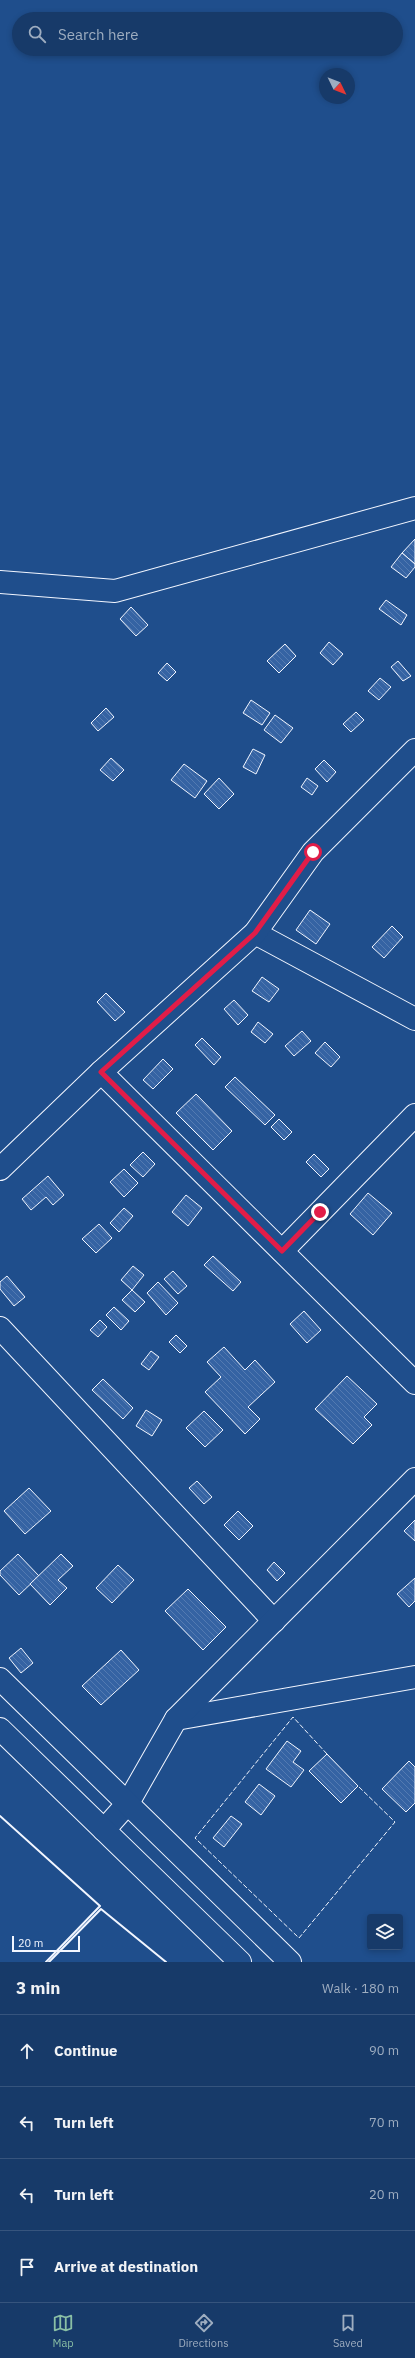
<!DOCTYPE html>
<meta charset="utf-8">
<style>
:root{--surface:#173a69;--page:#20416f;--text:#f1f3f6;--muted:#9eadc0;--line:#36547d;--accent:#8abfa5}
body{margin:0;font-family:"IBM Plex Sans",sans-serif;background:var(--page);color:var(--text)}
.controls{position:absolute;right:12px;bottom:12px;display:grid;overflow:hidden;border-radius:4px;box-shadow:0 2px 6px #0003}
.controls button{width:36px;height:36px;display:grid;place-items:center;padding:0;border:0;border-bottom:1px solid var(--line);background:var(--surface);color:var(--text);font:20px sans-serif}
.compass{position:absolute;left:319px;top:68px;width:36px;height:36px;border-radius:50%;background:var(--surface);box-shadow:0 2px 6px #0003;rotate:133deg}
.scale{position:absolute;left:12px;bottom:10px;width:68px;box-sizing:border-box;padding-left:4px;border:2px solid #f2f6ff;border-top:0;font-size:11px;line-height:14px;white-space:nowrap;color:#f2f6ff;-webkit-text-stroke:3px #1f4e8c;paint-order:stroke}
.stop{position:absolute;width:12px;height:12px;margin:-9px;border:3px solid #e11d48;border-radius:50%;background:#fff}
.stop.end{background:#e11d48;border-color:#fff;box-shadow:0 1px 4px #0008}
.list{margin:0;padding:0;list-style:none}
h2{display:flex;justify-content:space-between;align-items:center;height:52px;margin:0;padding:0 16px;font-size:17px}
h2 small{font-size:13px;font-weight:400;color:var(--muted)}
.list li{display:grid;grid-template-columns:26px 1fr auto;gap:12px;align-items:center;box-sizing:border-box;height:72px;padding:0 16px;border-top:1px solid var(--line)}
.list b{display:block;font-size:15px;white-space:nowrap}
.list em{font-size:13px;font-style:normal;color:var(--muted)}
.icon{flex:none;width:22px;height:22px;fill:none;stroke:currentColor;stroke-width:2;stroke-linecap:round;stroke-linejoin:round}
.map{position:relative;flex:none;width:415px;height:1962px;overflow:hidden}
.search{position:absolute;background:var(--surface);box-shadow:0 2px 6px #0003;left:12px;right:12px;top:12px;height:44px;display:flex;align-items:center;gap:10px;box-sizing:border-box;padding:0 14px;border-radius:22px;color:var(--muted);font-size:15px}
.sheet{height:340px;background:var(--surface)}
nav{display:flex;justify-content:space-around;align-items:center;box-sizing:border-box;height:56px;border-top:1px solid var(--line);background:var(--surface);font-size:11px;color:var(--muted)}
nav a{display:grid;justify-items:center;gap:2px}
nav .on{color:var(--accent)}
.map>svg:first-child{display:block}
.building{fill:url(#building-back-hatch);stroke:#f2f6ff}
.lines{fill:none;stroke-linecap:round;stroke-linejoin:round}
.minor-casing{stroke:#f2f6ff;stroke-width:24}
.major-casing{stroke:#f2f6ff;stroke-width:24}
.minor{stroke:#1f4e8c;stroke-width:22}
.major{stroke:#1f4e8c;stroke-width:22}
.fence{stroke:#f2f6ff;stroke-width:1;stroke-dasharray:5 2;stroke-linecap:butt}
.wall{stroke:#f2f6ff;stroke-width:2}
.route{stroke:#e11d48;stroke-width:5}
</style>
<div class="map">
<svg width="415" height="1962" viewBox="0 0 415 1962">
<defs>
<pattern id="building-back-hatch" width="6" height="6" patternUnits="userSpaceOnUse"><rect width="6" height="6" fill="#3563a3"/><path d="M-1 5l2 2M0 0l6 6M5-1l2 2" fill="none" stroke="#537ab1"/></pattern>
</defs>
<rect width="100%" height="100%" fill="#1f4e8c"/>
<g class="building">
<path d="M415 539V564L402 553Z"/>
<path d="M402 553 415 564V567L406 578 391 567Z"/>
<path d="M386 600 407 615 401 625 379 609Z"/>
<path d="M131 607 148 625 136 636 120 619Z"/>
<path d="M329 642 343 654 333 665 320 653Z"/>
<path d="M285 644 296 656 279 673 267 661Z"/>
<path d="M398 661 411 676 403 681 391 667Z"/>
<path d="M167 663 176 672 167 681 158 673Z"/>
<path d="M380 678 391 687 379 700 368 691Z"/>
<path d="M251 700 270 713 262 725 243 713Z"/>
<path d="M106 708 114 717 98 731 91 723Z"/>
<path d="M356 712 364 720 351 732 343 724Z"/>
<path d="M275 715 293 728 281 743 264 730Z"/>
<path d="M253 749 265 755 256 774 243 767Z"/>
<path d="M111 758 124 770 113 781 100 770Z"/>
<path d="M324 760 336 772 327 782 315 769Z"/>
<path d="M184 764 207 781 195 798 171 780Z"/>
<path d="M219 778 234 794 219 809 204 794Z"/>
<path d="M307 778 318 786 312 795 301 787Z"/>
<path d="M310 910 330 924 316 944 296 930Z"/>
<path d="M392 926 403 937 384 958 372 947Z"/>
<path d="M262 977 279 989 269 1002 252 991Z"/>
<path d="M106 993 125 1012 115 1021 97 1002Z"/>
<path d="M234 1000 248 1015 238 1025 224 1009Z"/>
<path d="M258 1022 273 1034 265 1043 251 1032Z"/>
<path d="M302 1031 311 1041 294 1056 285 1046Z"/>
<path d="M202 1038 221 1057 214 1065 195 1045Z"/>
<path d="M325 1042 340 1057 331 1067 315 1053Z"/>
<path d="M163 1059 173 1069 153 1089 143 1080Z"/>
<path d="M235 1077 275 1115 265 1125 225 1087Z"/>
<path d="M196 1094 232 1131 213 1150 176 1113Z"/>
<path d="M279 1119 292 1132 284 1140 271 1127Z"/>
<path d="M143 1152 155 1164 143 1177 130 1165Z"/>
<path d="M314 1154 329 1169 321 1177 306 1162Z"/>
<path d="M124 1169 138 1183 124 1197 110 1182Z"/>
<path d="M48 1176 64 1195 53 1205 46 1197 31 1210 22 1199Z"/>
<path d="M368 1193 392 1213 373 1235 350 1214Z"/>
<path d="M186 1195 202 1208 188 1226 172 1212Z"/>
<path d="M124 1208 133 1216 119 1232 110 1223Z"/>
<path d="M99 1224 112 1238 96 1253 82 1239Z"/>
<path d="M213 1256 241 1282 233 1291 204 1265Z"/>
<path d="M133 1266 144 1275 132 1290 121 1280Z"/>
<path d="M173 1271 187 1286 178 1294 164 1279Z"/>
<path d="M7 1276 25 1297 14 1306 0 1289V1282Z"/>
<path d="M158 1282 178 1303 166 1315 147 1293Z"/>
<path d="M132 1290 145 1302 135 1312 122 1300Z"/>
<path d="M114 1307 129 1321 121 1330 106 1315Z"/>
<path d="M304 1311 321 1330 307 1343 290 1324Z"/>
<path d="M100 1320 107 1327 98 1337 90 1330Z"/>
<path d="M176 1335 187 1346 180 1353 169 1342Z"/>
<path d="M224 1347 245 1370 255 1360 275 1382 248 1407 260 1419 245 1434 205 1392 221 1377 207 1362Z"/>
<path d="M151 1351 159 1357 149 1370 141 1364Z"/>
<path d="M347 1376 377 1404 364 1417 372 1425 353 1444 315 1409Z"/>
<path d="M103 1379 133 1408 123 1419 92 1390Z"/>
<path d="M146 1410 162 1420 152 1436 136 1426Z"/>
<path d="M204 1411 223 1430 205 1447 186 1428Z"/>
<path d="M197 1481 212 1497 204 1504 189 1488Z"/>
<path d="M29 1488 51 1511 25 1534 4 1511Z"/>
<path d="M238 1511 253 1526 239 1540 224 1525Z"/>
<path d="M415 1520V1541L404 1531Z"/>
<path d="M18 1554 39 1576 19 1595 0 1575V1571Z"/>
<path d="M61 1554 73 1566 58 1580 67 1588 50 1605 30 1584Z"/>
<path d="M274 1562 285 1573 277 1581 267 1570Z"/>
<path d="M118 1565 134 1580 112 1603 96 1588Z"/>
<path d="M415 1578V1601L409 1607 397 1594Z"/>
<path d="M188 1589 226 1627 203 1650 165 1611Z"/>
<path d="M21 1648 33 1663 21 1673 9 1658Z"/>
<path d="M121 1650 139 1670 101 1705 82 1686Z"/>
<path d="M287 1741 301 1751 293 1762 304 1770 291 1787 266 1769Z"/>
<path d="M327 1754 358 1786 341 1803 309 1771Z"/>
<path d="M409 1761 415 1767V1803L406 1812 382 1789Z"/>
<path d="M259 1784 275 1796 261 1815 245 1802Z"/>
<path d="M231 1816 242 1824 224 1847 213 1838Z"/>
</g>
<g class="lines">
<defs>
<g id="minor">
<path d="M0 582 115 591 415 508"/>
<path d="M255 933 415 1019"/>
<path d="M101 1072 415 1383"/>
<path d="M0 1169 101 1072 255 933 313 852 415 750"/>
<path d="M282 1251 415 1115"/>
<path d="M0 1328 274 1621"/>
<path d="M176 1719 415 1677"/>
<path d="M104 1830 128 1803 176 1719 415 1479"/>
</g>
<g id="major">
<path d="M0 1679 290 1962"/>
<path d="M0 1729 240 1962"/>
</g>
</defs>
<use href="#minor" class="minor-casing"/>
<use href="#major" class="major-casing"/>
<use href="#minor" class="minor"/>
<use href="#major" class="major"/>
<path class="fence" d="M327 1754 293 1717 195 1838 299 1938 395 1822 358 1786"/>
<g class="wall">
<path d="M0 1816 100 1906 46 1962"/>
<path d="M49 1962 101 1909 166 1962"/>
</g>
</g>
<g class="lines">
<path class="route" d="M313 852 255 933 101 1072 282 1251 320 1212"/>
</g>
</svg>
<div class="controls">
<button><svg class="icon" aria-label="layers" viewBox="0 0 24 24"><path d="M12 4l9 5-9 5-9-5zM3 14l9 5 9-5"/></svg></button>
</div>
<svg class="compass" viewBox="-18 -18 36 36"><path d="M0-13l5 13h-10z" fill="#e53935"/><path d="M0 13l5-13h-10z" fill="#9eadc0"/></svg>
<div class="scale">20 m</div>
<div class="stop" style="left:313px;top:852px"></div>
<div class="stop end" style="left:320px;top:1212px"></div>
<div class="search"><svg class="icon" aria-label="search" viewBox="0 0 24 24"><circle cx="10" cy="10" r="6"/><path d="M15 15l6 6"/></svg>Search here</div>
</div>
<section class="sheet">
<h2>3 min<small>Walk · 180 m</small></h2>
<ul class="list">
<li><svg class="icon" aria-label="ahead" viewBox="0 0 24 24"><path d="M12 20V5M6 11l6-6 6 6"/></svg><div><b>Continue</b></div><em>90 m</em></li>
<li><svg class="icon" aria-label="left" viewBox="0 0 24 24"><path d="M17 20v-9H6M10 6l-5 5 5 5"/></svg><div><b>Turn left</b></div><em>70 m</em></li>
<li><svg class="icon" aria-label="left" viewBox="0 0 24 24"><path d="M17 20v-9H6M10 6l-5 5 5 5"/></svg><div><b>Turn left</b></div><em>20 m</em></li>
<li><svg class="icon" aria-label="arrive" viewBox="0 0 24 24"><path d="M6 21V4h12l-3 4 3 4H6"/></svg><div><b>Arrive at destination</b></div></li>
</ul>
</section>
<nav>
<a class="on"><svg class="icon" aria-label="map" viewBox="0 0 24 24"><path d="M3 6l6-2 6 2 6-2v14l-6 2-6-2-6 2zM9 4v14M15 6v14"/></svg>Map</a>
<a><svg class="icon" aria-label="directions" viewBox="0 0 24 24"><path d="M12 3l9 9-9 9-9-9zM9 14v-3h6M13 9l2 2-2 2"/></svg>Directions</a>
<a><svg class="icon" aria-label="saved" viewBox="0 0 24 24"><path d="M7 4h10v16l-5-4-5 4z"/></svg>Saved</a>
</nav>
